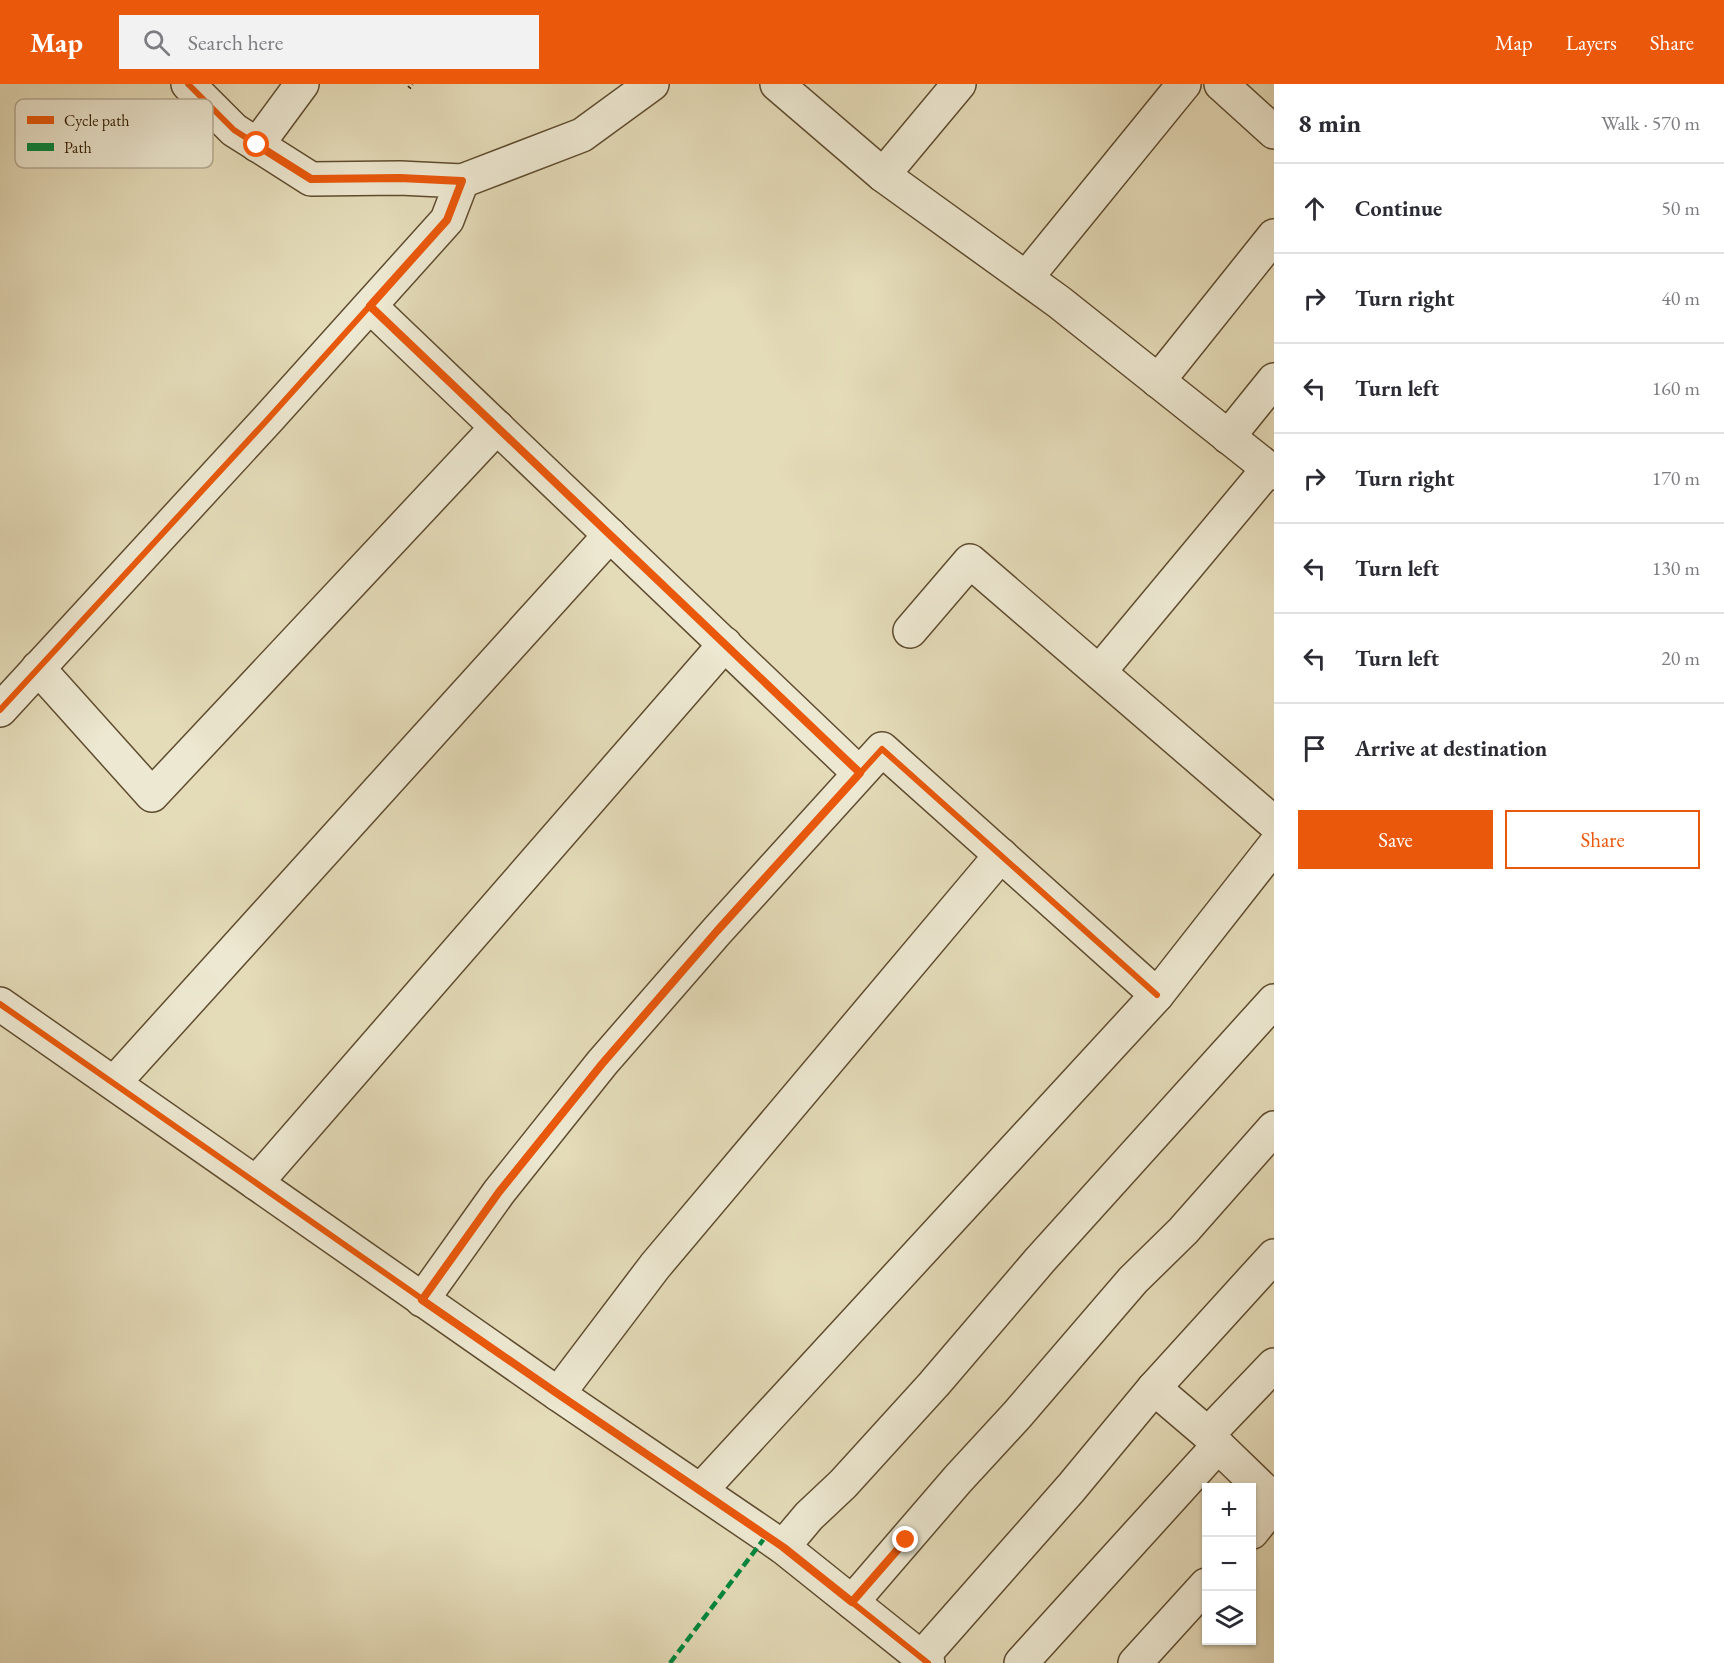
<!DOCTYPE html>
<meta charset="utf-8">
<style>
:root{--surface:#fff;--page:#f2f2f3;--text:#2b2b33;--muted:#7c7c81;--line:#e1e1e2;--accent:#ea580c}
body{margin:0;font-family:"EB Garamond",serif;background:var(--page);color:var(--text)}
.controls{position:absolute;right:18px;bottom:18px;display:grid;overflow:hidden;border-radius:0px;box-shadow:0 2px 4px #0004}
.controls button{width:54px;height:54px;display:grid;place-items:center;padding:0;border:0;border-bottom:2px solid var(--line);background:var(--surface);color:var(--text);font:30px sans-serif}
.stop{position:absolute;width:18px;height:18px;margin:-14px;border:4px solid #ea580c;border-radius:50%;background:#fff}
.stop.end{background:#ea580c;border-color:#fff;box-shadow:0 2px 6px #0008}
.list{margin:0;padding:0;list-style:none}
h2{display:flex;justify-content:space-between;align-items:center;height:78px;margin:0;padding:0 24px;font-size:26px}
h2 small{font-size:20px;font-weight:400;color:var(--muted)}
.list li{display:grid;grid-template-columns:39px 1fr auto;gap:18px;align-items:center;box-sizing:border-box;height:90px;padding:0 24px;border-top:2px solid var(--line)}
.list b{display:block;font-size:22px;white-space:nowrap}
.list em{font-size:20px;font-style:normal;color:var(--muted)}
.actions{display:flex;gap:12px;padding:18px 24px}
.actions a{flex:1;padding:14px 0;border:2px solid var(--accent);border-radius:0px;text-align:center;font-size:21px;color:var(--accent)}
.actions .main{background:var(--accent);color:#fff}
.icon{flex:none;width:33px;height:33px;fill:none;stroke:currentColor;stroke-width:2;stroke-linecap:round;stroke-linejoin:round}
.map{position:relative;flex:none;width:1274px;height:1579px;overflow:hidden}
header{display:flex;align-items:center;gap:36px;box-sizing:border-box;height:84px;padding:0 30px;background:var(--accent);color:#fff}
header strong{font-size:28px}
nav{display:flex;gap:33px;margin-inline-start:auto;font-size:21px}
.search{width:420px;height:54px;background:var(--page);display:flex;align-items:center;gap:15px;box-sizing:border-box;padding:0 21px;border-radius:0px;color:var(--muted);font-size:22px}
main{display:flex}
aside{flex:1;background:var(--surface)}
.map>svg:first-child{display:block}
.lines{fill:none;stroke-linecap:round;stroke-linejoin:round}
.minor-casing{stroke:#5f4c2f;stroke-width:36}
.path{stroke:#331c01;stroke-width:4;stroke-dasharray:1.5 3;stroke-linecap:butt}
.minor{stroke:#ede8d1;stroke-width:33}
.quiet{stroke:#00873e;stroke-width:4.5;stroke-dasharray:9 4.5;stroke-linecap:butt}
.cycleway-casing{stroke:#ede8d1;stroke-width:10}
.cycleway{stroke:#e8590c;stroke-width:6}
.route{stroke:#ea580c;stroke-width:8}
.key{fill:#ede8d1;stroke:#b5ab93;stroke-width:1.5}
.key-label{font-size:16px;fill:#331c01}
</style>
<header>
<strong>Map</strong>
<div class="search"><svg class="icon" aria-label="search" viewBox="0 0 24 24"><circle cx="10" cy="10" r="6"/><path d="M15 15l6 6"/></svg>Search here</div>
<nav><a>Map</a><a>Layers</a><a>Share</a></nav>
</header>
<main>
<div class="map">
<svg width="1274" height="1579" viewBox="0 0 1274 1579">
<rect width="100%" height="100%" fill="#e4dbb8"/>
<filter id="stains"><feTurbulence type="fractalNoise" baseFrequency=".00333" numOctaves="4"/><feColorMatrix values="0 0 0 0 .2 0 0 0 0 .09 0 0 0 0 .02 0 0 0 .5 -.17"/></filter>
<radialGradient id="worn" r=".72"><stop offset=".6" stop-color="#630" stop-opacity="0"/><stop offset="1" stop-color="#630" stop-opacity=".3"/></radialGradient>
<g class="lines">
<defs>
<g id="minor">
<path d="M777 0 883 91 1059 218 1274 389"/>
<path d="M1221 0 1274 48"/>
<path d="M257 61 302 0"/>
<path d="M883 91 959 0"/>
<path d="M462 97 582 51 652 0"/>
<path d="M1026 194 1184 0"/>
<path d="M370 222 859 689"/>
<path d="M1158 297 1274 152"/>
<path d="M1228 353 1274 296"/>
<path d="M910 547 970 477 1274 739"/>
<path d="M38 584 152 711 497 343"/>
<path d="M1099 588 1268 385"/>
<path d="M0 626 268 335 447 136 462 97 400 94 311 95 234 46 188 0"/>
<path d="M0 920 558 1310 783 1463 928 1579"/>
<path d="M114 999 610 451"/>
<path d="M256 1099 725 560"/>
<path d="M422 1216 499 1108 602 979 717 847 882 665 1157 911"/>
<path d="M1154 1304 1208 1350"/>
<path d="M558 1310 655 1182 1001 771"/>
<path d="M1218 1362 1274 1416"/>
<path d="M701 1406 1157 911 1274 762"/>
<path d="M1252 1448 1274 1420"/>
<path d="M783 1463 809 1432 843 1400 934 1300 1040 1176 1274 917"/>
<path d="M852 1518 958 1395 1017 1331 1133 1196 1183 1147 1274 1044"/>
<path d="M922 1573 1071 1404 1154 1304 1274 1172"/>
<path d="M1021 1579 1218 1362 1208 1350 1274 1281"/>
<path d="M1135 1579 1206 1501"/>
</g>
</defs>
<use href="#minor" class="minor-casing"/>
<path class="path" d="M409 4 412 0"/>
<use href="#minor" class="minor"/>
<path class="quiet" d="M670 1579 766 1452"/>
<defs>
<g id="cycleway">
<path d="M0 626 268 335 447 136 462 97 400 94 311 95 234 46 188 0"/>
<path d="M0 920 558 1310 783 1463 928 1579"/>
<path d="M422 1216 499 1108 602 979 717 847 882 665 1157 911"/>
</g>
</defs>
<use href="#cycleway" class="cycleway-casing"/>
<use href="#cycleway" class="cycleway"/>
</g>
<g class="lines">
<path class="route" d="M257 61 311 95 400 94 462 97 447 136 370 222 860 689 717 847 602 980 499 1108 422 1216 558 1310 783 1463 852 1518 906 1456"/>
</g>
<rect x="15" y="15" width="198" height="69" rx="9" class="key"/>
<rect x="27" y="32" width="27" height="8" fill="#e8590c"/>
<rect x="27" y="59" width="27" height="8" fill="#00873e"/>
<g class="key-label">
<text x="64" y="42">Cycle path</text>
<text x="64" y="69">Path</text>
</g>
<rect width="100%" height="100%" filter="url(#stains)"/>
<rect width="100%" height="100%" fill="url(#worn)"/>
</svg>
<div class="controls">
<button>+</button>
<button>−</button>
<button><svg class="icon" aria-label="layers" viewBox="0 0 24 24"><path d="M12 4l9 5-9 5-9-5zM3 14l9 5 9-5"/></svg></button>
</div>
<div class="stop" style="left:257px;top:61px"></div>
<div class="stop end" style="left:906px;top:1456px"></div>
</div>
<aside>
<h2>8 min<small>Walk · 570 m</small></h2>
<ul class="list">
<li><svg class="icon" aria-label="ahead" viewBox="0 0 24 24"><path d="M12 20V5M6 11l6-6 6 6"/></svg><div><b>Continue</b></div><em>50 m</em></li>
<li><svg class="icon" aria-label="right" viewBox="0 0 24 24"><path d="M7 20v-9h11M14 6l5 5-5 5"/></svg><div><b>Turn right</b></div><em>40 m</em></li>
<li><svg class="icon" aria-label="left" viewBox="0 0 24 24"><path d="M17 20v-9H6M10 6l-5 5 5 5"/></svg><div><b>Turn left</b></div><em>160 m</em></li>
<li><svg class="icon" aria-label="right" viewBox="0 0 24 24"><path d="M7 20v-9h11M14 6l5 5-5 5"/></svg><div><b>Turn right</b></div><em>170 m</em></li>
<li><svg class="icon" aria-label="left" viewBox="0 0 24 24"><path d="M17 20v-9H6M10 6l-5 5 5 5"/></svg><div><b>Turn left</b></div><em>130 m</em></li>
<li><svg class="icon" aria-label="left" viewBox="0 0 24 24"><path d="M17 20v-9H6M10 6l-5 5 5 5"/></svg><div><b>Turn left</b></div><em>20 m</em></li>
<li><svg class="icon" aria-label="arrive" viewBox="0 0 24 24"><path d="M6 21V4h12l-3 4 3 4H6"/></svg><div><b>Arrive at destination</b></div></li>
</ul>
<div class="actions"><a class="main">Save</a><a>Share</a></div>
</aside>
</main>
